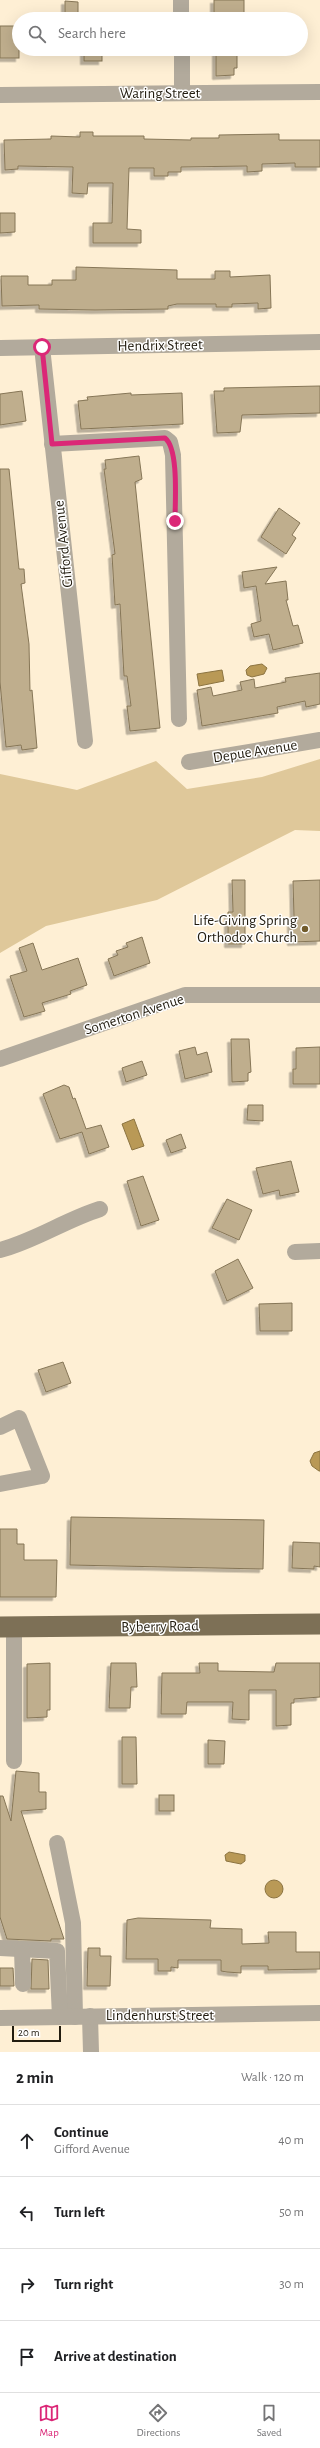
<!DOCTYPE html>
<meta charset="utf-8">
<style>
:root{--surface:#fff;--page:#f6f6f6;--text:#202124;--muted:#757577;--line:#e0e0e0;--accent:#db2777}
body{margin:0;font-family:"Alegreya Sans",sans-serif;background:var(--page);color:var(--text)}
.scale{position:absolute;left:12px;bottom:10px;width:49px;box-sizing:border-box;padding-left:4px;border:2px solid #221c0f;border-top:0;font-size:11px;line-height:14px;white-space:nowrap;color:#221c0f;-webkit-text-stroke:3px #fff;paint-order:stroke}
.stop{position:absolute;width:12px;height:12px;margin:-9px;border:3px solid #db2777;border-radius:50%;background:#fff}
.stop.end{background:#db2777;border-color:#fff;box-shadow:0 1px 4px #0008}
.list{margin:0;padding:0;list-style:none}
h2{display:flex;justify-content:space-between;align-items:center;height:52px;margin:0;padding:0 16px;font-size:17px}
h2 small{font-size:13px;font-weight:400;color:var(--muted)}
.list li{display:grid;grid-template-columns:26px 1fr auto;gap:12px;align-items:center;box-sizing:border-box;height:72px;padding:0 16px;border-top:1px solid var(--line)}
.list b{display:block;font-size:15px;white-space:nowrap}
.list p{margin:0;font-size:13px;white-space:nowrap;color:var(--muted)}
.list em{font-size:13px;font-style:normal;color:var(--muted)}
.icon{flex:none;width:22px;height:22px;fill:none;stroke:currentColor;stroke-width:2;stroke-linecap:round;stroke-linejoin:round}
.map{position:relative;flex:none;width:320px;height:2052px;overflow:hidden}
.search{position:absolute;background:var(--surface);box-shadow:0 4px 16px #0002;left:12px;right:12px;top:12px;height:44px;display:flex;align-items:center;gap:10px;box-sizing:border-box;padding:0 14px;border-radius:22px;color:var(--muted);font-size:15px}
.sheet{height:340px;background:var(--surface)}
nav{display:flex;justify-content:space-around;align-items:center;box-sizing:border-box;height:56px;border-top:1px solid var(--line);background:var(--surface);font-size:11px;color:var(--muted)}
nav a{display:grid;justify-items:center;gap:2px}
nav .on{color:var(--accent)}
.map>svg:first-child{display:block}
.green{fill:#dfc89a}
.water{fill:#b99956;stroke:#8c7441}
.building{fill:#bfae8d;stroke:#867657;filter:url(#shadow)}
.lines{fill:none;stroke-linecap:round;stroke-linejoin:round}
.minor{stroke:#b2aa9c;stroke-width:16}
.major{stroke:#7d7056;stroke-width:21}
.route{stroke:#db2777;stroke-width:5}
.poi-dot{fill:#715b2b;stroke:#fff;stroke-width:1.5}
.labels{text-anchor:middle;stroke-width:3;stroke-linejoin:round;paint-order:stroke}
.street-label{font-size:15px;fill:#221c0f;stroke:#fff}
.poi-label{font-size:15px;fill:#221c0f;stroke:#fff;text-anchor:end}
</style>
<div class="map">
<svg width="320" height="2052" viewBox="0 0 320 2052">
<defs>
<filter id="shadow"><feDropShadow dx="-3.5" dy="3.5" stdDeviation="0" flood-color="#0004"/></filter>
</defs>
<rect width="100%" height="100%" fill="#feefd4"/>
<path class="green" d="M320 759V831L295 830 157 900 46 926 0 953V774L77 790 156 761 187 789 262 777Z"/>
<g class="water">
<path d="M262 664 267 668 264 674 252 677 247 675 246 670 250 666Z"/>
<path d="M222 670 224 681 199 686 197 674Z"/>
<path d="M134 1119 144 1146 132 1150 122 1124Z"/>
<path d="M320 1451V1471H319L312 1466 310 1461 314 1453Z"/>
<path d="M229 1852 245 1855V1861L241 1864 226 1861 225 1855Z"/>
<circle cx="274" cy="1889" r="9"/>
</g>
<g class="building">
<rect x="214" y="0" width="30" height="19"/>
<path d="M65 1 78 2V17H65Z"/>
<rect x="0" y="26" width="19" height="32"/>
<rect x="84" y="49" width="18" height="12"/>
<path d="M216 49H237V68H234V75L216 76Z"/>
<path d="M80 132H93V136H144V139L191 140V138H219V135L279 134V140H320V167H295V163L262 164V171L247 172V166L181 167V172H168V176H154V168H129L127 229 141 230V243H93V223H112L113 183H88L87 194 72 193 73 167 18 166V169L5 170 4 140 51 139V136L80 137Z"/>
<path d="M0 213H15V232L0 233Z"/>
<path d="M76 267 177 270V279H215V271H230V277L270 275 271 308 258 309V303L232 304V307H216V304H177L168 306V309L95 310 39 309V305L2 306 1 276H28V285H52V280H76Z"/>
<path d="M320 386V413L242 415 240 432 217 433 214 391H224V388Z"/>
<path d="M22 391 26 421 0 425V394Z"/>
<path d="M131 393V395L182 393 183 424 81 429 78 401 88 400 87 397Z"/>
<path d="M139 456 142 479 135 482 160 728 130 731 127 706H131L127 676H124L120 604 115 605 112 555 115 554 104 469H106L105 460Z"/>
<path d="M0 469H9L19 569H24L25 583 21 584 29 644 30 691 32 690 37 748 22 750 21 745 6 747 0 682Z"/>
<path d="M279 508 300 523 292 535 296 538 286 554 261 537Z"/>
<path d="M277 567 265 584 286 581 288 600H286L293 626 298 625 303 643 273 650 269 634 254 637 251 624 261 621 256 586 244 588 242 572Z"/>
<path d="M320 673V704L306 707 305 701 277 707 278 713 202 726 197 690 211 687 213 696 242 690 240 682 254 679 255 688 286 682 285 678Z"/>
<path d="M232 880H245V944H228V912H233Z"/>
<path d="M320 880V941L291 942V917H294L293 881Z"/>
<path d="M142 937 150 963 114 976 108 959 118 955 116 951 128 947 126 943Z"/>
<path d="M33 943 42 970 78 958 87 985 70 991 71 994 42 1003 45 1011 24 1017 10 976 27 971 19 948Z"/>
<path d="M231 1039H249L251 1072 248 1073V1081L232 1082Z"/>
<path d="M195 1047 197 1055 207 1052 212 1072 185 1079 179 1051Z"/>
<path d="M320 1047V1084H293V1069H296V1048Z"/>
<path d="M142 1061 147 1075 126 1082 122 1068Z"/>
<path d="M64 1085 69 1087 73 1099 75 1098 86 1129 101 1125 109 1147 89 1154 82 1132 60 1139 43 1094Z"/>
<path d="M248 1105H263V1121L247 1120Z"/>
<path d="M181 1134 186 1148 171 1153 166 1140Z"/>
<path d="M291 1161 299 1192 280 1196 279 1190 263 1194 256 1168Z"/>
<path d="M143 1176 159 1220 141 1226 127 1181Z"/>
<path d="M227 1199 252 1210 239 1240 212 1228Z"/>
<path d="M238 1259 253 1288 227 1301 215 1271Z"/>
<path d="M292 1303V1331H260L259 1304Z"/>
<path d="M63 1362 71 1383 46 1392 38 1370Z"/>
<path d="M71 1517 264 1520 263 1569 70 1565Z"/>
<path d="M0 1529H17V1544H24V1560H57L56 1597H0Z"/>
<path d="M293 1542 320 1543V1567L314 1566V1569L292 1568Z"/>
<path d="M50 1663V1710H47V1717L27 1718V1664Z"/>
<path d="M111 1663H136L137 1687H131L130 1708H109Z"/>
<path d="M199 1663H218V1671L274 1672 276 1663H320V1697L294 1699V1703H291V1725L276 1726V1690H249V1720L232 1719 233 1702H187L186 1714H161L162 1673H200Z"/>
<path d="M122 1737H136L137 1784H122Z"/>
<path d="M208 1740 225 1741 224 1764H208Z"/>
<path d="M16 1771 39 1773V1792H46V1809L21 1811 64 1939H51V1941L7 1939 0 1917V1796H3L11 1821Z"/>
<rect x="159" y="1795" width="15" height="16"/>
<path d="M138 1918 211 1920 210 1928 242 1929V1944L269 1943 268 1932H296V1952H320V1969L268 1970V1966H241V1973L227 1972 221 1971V1960H178V1968L171 1967V1971H158V1959H126L127 1920Z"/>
<path d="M88 1948H100V1956H111L110 1986H87Z"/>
<path d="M32 1959 48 1960 49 1989H31Z"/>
<path d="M0 1968H13L14 1986H0Z"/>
</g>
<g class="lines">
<g class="minor">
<path d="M181 0V19"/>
<path d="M182 49V93"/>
<path d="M0 95 320 92"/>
<path d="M42 347 85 741"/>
<path d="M0 348 320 342"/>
<path d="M52 444 165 438 170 442 173 455 179 719"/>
<path d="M189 762 320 740"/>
<path d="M0 1059 185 995H320"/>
<path d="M0 1250C35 1241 65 1220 100 1209"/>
<path d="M295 1252 320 1251"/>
<path d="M0 1427 19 1418 42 1476 0 1484"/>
<path d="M14 1761V1627"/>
<path d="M57 1843 73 1923 75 2017"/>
<path d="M0 1948 57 1951 60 2017"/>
<path d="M22 1949 23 1984"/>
<path d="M90 2016 91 2052"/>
<path d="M0 2018 320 2013"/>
</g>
<path class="major" d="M0 1627 320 1624"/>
</g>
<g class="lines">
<path class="route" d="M42 347 52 444 165 438C179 449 175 502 175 521"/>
</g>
<circle class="poi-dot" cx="305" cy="929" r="4"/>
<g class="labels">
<g class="street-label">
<text x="160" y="98">Waring Street</text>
<text transform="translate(160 345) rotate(-1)" y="5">Hendrix Street</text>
<text transform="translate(63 544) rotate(-96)" y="5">Gifford Avenue</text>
<text transform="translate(255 751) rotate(-9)" y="5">Depue Avenue</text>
<text transform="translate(134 1014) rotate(-18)" y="5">Somerton Avenue</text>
<text transform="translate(160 1626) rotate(-1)" y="5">Byberry Road</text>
<text x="160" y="2020">Lindenhurst Street</text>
</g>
<g class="poi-label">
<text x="297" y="925">Life-Giving Spring<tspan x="297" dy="17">Orthodox Church</tspan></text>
</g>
</g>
</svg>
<div class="scale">20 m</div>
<div class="stop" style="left:42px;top:347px"></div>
<div class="stop end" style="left:175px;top:521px"></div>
<div class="search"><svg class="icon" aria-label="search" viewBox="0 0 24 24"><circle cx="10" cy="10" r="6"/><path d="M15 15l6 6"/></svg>Search here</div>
</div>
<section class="sheet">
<h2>2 min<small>Walk · 120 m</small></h2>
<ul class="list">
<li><svg class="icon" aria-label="ahead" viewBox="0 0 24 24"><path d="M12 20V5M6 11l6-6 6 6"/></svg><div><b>Continue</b><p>Gifford Avenue</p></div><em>40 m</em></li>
<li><svg class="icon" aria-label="left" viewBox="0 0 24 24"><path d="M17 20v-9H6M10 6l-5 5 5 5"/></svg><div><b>Turn left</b></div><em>50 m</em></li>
<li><svg class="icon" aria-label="right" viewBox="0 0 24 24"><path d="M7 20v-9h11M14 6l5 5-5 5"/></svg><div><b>Turn right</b></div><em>30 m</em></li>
<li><svg class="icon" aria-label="arrive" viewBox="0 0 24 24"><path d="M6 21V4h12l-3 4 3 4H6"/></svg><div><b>Arrive at destination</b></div></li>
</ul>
</section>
<nav>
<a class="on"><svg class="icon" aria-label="map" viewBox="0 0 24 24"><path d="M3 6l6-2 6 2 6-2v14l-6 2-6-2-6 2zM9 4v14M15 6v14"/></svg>Map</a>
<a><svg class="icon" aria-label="directions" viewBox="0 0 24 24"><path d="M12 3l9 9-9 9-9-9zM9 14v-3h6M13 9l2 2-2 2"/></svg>Directions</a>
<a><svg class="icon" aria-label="saved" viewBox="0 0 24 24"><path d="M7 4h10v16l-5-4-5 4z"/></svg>Saved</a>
</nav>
